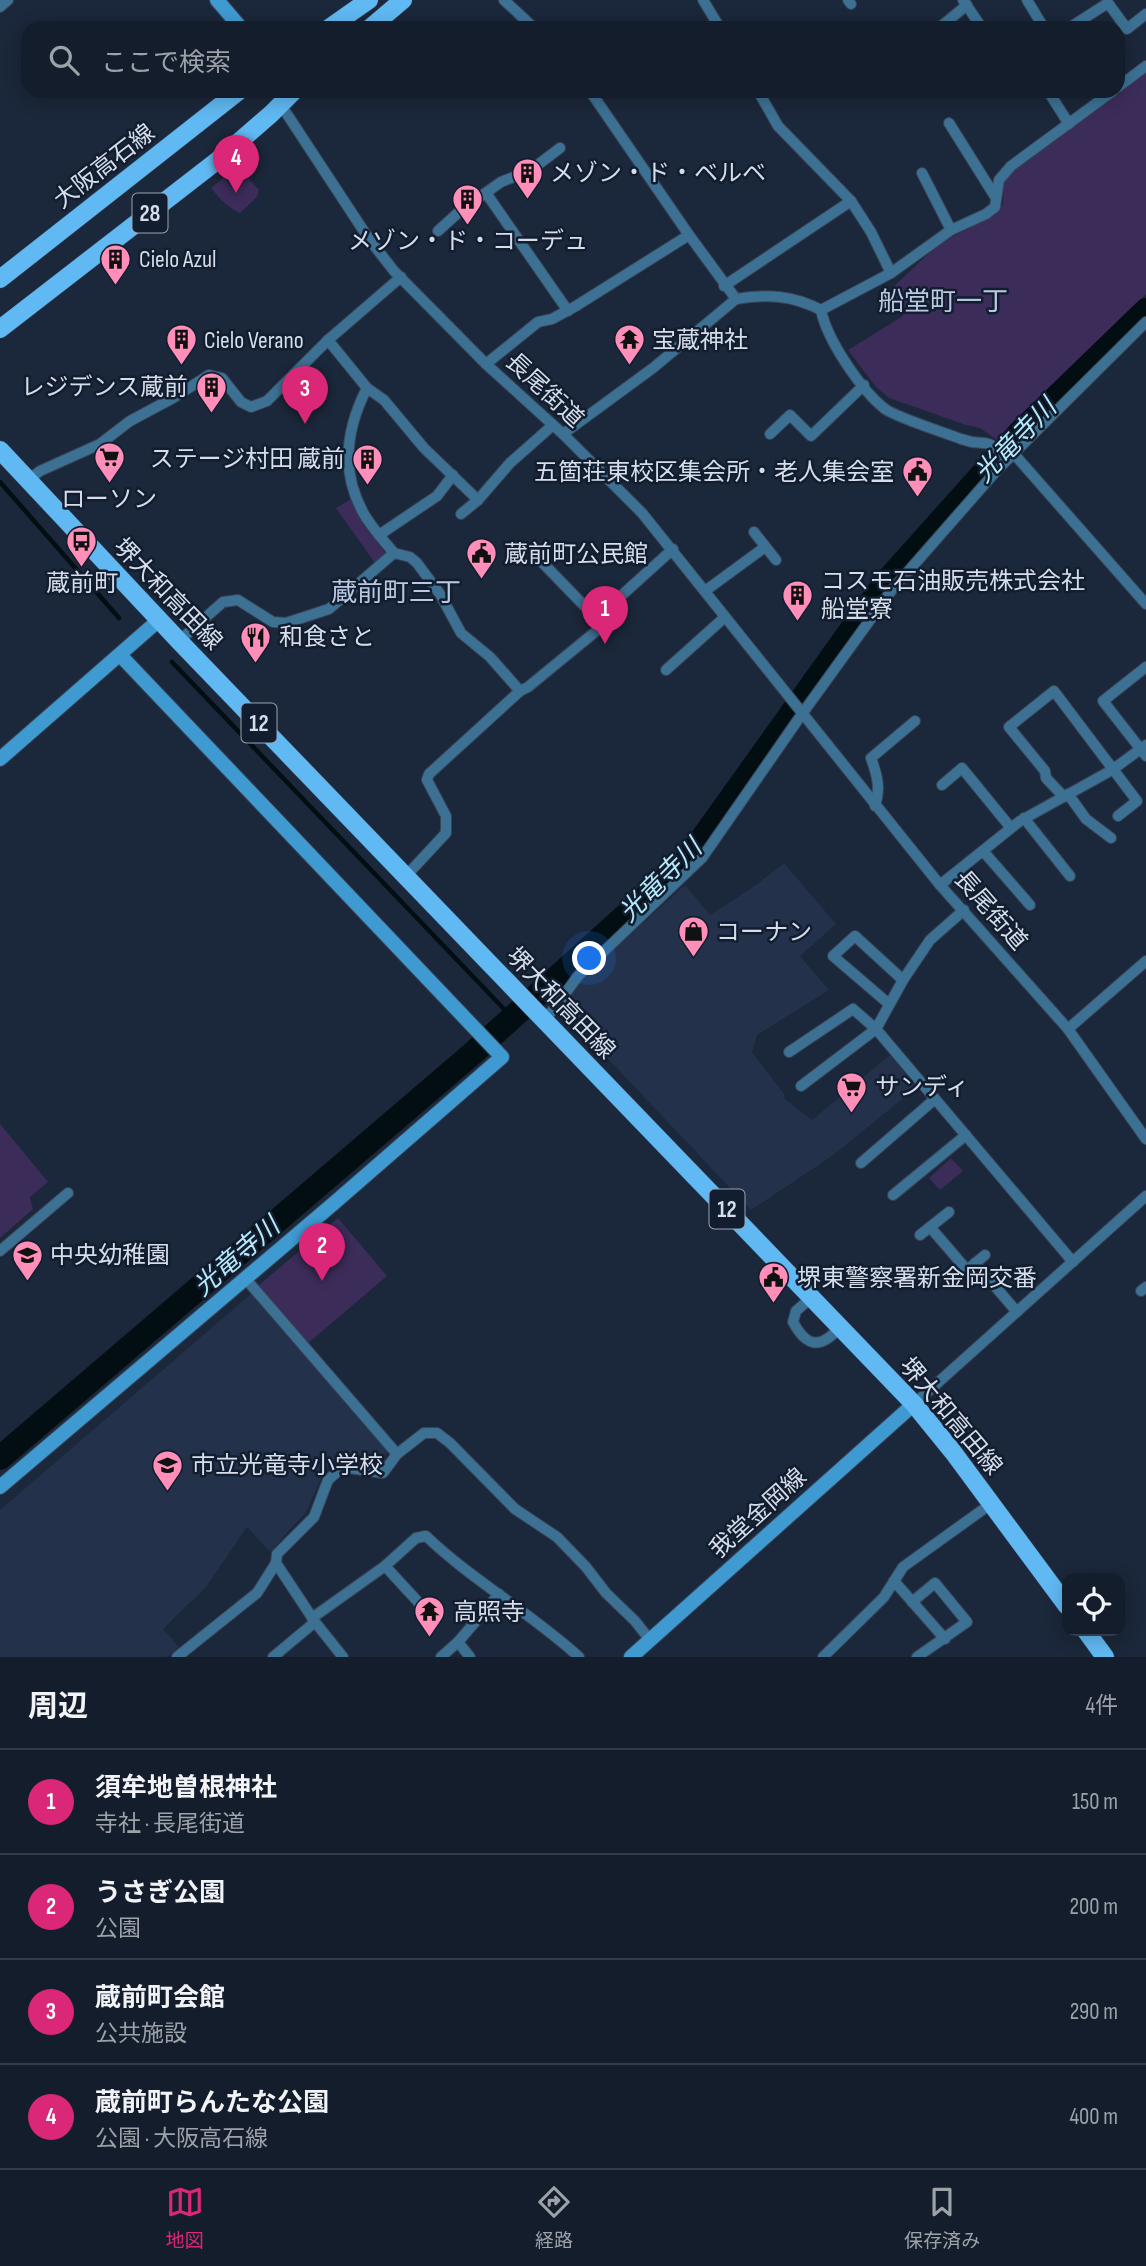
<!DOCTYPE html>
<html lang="ja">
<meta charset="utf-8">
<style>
:root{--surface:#141d2c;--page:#212a38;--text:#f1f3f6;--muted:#9da2a9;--line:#333b48;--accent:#db2777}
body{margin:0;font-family:"Sofia Sans Condensed","Noto Sans JP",sans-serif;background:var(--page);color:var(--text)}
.controls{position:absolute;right:21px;bottom:21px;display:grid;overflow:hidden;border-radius:14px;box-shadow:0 4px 18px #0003}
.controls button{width:63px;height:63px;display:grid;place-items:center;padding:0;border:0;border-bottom:2px solid var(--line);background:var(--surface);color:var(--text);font:35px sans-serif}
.you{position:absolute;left:590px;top:959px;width:24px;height:24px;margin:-18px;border:5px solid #fff;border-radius:50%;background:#1a73e8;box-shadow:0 0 0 10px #1a73e833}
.badge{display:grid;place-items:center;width:46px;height:46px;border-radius:50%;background:var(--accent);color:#fff;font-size:23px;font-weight:700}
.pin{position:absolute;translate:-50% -58px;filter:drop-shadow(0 2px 4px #0008)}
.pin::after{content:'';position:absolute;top:37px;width:24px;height:21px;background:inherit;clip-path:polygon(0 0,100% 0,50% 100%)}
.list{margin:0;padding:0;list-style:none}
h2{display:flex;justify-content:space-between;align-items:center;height:91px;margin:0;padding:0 28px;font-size:30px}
h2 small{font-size:23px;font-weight:400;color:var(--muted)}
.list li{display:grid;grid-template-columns:46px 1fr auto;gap:21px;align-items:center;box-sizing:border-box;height:105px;padding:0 28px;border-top:2px solid var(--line)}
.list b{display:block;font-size:26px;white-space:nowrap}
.list p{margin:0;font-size:23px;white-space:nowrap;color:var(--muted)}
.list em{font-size:23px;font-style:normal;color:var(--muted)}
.icon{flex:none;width:38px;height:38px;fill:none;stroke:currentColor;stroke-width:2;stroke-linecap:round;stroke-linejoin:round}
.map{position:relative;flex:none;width:1146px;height:1657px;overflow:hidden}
.search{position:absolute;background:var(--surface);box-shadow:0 4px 18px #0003;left:21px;right:21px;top:21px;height:77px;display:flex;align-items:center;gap:18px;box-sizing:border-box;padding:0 24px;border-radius:21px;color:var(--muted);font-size:26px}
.sheet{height:511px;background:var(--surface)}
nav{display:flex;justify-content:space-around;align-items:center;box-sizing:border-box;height:98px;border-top:2px solid var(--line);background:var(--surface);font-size:19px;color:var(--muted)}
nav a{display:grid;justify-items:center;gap:4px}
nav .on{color:var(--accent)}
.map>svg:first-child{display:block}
.built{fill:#23324a}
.green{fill:#3c2c5a}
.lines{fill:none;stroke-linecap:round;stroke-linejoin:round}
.stream{stroke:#020e12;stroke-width:4.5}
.river{stroke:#020e12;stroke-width:24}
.street-casing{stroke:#394456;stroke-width:12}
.secondary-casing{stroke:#394456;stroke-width:16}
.primary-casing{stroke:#394456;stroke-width:19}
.street{stroke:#3c7194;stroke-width:10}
.secondary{stroke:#3f9ad2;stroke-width:14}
.primary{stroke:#60b9f2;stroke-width:18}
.labels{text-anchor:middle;stroke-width:5;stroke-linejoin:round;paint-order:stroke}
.shield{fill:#121d2f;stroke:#9aa3b2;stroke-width:2}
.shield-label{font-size:23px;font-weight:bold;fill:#d5ddea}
.street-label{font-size:24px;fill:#d5ddea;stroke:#121d2f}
.poi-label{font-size:24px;fill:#d5ddea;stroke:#121d2f;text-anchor:start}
.neighbourhood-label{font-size:26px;fill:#b9c9e1;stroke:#121d2f}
.water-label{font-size:26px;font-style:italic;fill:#b6eafb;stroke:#121d2f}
</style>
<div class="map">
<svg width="1146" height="1657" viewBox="0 0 1146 1657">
<rect width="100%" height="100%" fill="#1b273a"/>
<g class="built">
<path d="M784 863 836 924 800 956 829 990 757 1035 752 1052 784 1094 785 1099 812 1120 890 1055 917 1087 832 1156 751 1210 561 1009 581 979 685 885 710 915 756 885Z"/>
<path d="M251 1294 387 1451 384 1462 377 1465 352 1462 329 1466 323 1474 306 1512 270 1552 247 1527 206 1587 163 1629 179 1647 167 1657H0V1510Z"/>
</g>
<g class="green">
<path d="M1146 72V294L1001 443 980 428 966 425 889 398 876 387 848 350 903 316 888 292 930 252 954 236 995 215 1003 204 1004 184 1011 173Z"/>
<path d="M224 177 234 189 248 178 259 190 257 197 240 213C227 207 220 199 211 188Z"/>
<path d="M351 499 365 527 386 554 375 563 336 508Z"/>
<path d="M0 1124 48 1182 30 1197 33 1209 0 1238Z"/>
<path d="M951 1158 963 1171 940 1190 929 1178Z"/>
<path d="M338 1218 387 1276 307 1344 258 1286Z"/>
</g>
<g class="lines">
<g class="stream">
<path d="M0 482 119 618"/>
<path d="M172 662 504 1009 514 1017"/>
</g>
<path class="river" d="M0 1458 473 1053 686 861 884 584 1020 432 1146 310"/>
<defs>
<g id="street">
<path d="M504 0 534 28"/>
<path d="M703 0 720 28"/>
<path d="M848 0 851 4"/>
<path d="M963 0 982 28"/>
<path d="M1027 0 1044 28"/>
<path d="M0 7 8 0"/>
<path d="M939 28 967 5"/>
<path d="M1069 28 1108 3 1127 29 1146 14"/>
<path d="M1118 87 1146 66"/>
<path d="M590 91 689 235"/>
<path d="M758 91 778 126 851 201 871 232 891 273"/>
<path d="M1048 91 1069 124"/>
<path d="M281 105 369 239 394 271 486 364 563 434 642 513 940 885 1068 1029 1146 1139"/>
<path d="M949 123 996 198"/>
<path d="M922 173 951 230"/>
<path d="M486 193 568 311"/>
<path d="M438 231 460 211 501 182 531 170 560 148"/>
<path d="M724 286 851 201"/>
<path d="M821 310C827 340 861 390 885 409 898 418 943 432 961 439 986 448 984 434 1008 459"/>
<path d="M328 340 367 388 384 400 424 448 478 500"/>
<path d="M486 364 538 322 552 319 576 306 689 235 736 299C767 294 792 295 821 310L891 273 951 230 986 214 995 207 999 180 1011 166 1113 91"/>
<path d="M367 388C346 429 340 472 364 514 372 528 384 541 394 553"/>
<path d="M563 434 653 368 736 299"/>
<path d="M770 434 790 415 811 436 864 385"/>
<path d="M1014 454 1146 604"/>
<path d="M28 480 40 471 100 444 130 421 173 398 209 375 222 378 241 402 251 407 267 401 328 340 401 277"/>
<path d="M461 514 478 500 510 463 553 425"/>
<path d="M754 532 776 560"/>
<path d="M379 535 437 496 453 475"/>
<path d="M535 555 599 621"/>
<path d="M705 591 765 547"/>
<path d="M179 641 223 602 238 600 273 622 286 623 329 609 394 553 410 557 417 563 440 594 461 633 490 657 520 691 528 687 600 628 601 614 673 549"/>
<path d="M1146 667 1103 701 1146 756"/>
<path d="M666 670 725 617"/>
<path d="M942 785 962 768 1011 828"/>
<path d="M1068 794 1086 819 1111 838"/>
<path d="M1064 797 1046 778 1045 771 1009 727 1054 691 1137 801 1118 816"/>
<path d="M875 806C881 788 877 775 871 758L915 721"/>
<path d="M1024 818 1070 876"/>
<path d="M983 851 1030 905"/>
<path d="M406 876 446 833V816L427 780 429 774 520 691"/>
<path d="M940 885 1020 821 1112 770 1146 745"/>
<path d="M903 980 930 940 964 910"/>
<path d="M543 1020 554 1009 578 976 702 858 802 714 891 591 998 469 1146 322"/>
<path d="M1068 1029 1146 961"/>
<path d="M789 1052 853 1009 876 1029 1073 1262"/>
<path d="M801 1086 876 1029 903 980 855 936 833 956 889 1004"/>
<path d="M861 1163 935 1099"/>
<path d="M893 1195 966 1135"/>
<path d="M930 1227 967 1270 985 1255"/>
<path d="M920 1235 949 1212"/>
<path d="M0 1251 68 1193"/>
<path d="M975 1263 1017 1312"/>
<path d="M1141 1291 1146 1287"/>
<path d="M812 1297 796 1311 793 1322C807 1348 821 1349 840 1327"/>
<path d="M914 1404 1146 1196"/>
<path d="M397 1454 424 1433H437L450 1443 515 1509 557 1537 586 1567 606 1593 635 1621 650 1640"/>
<path d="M276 1563 315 1622 343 1657"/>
<path d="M385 1566 420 1604"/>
<path d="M894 1581 945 1639"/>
<path d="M912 1602 935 1583 967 1622 917 1657"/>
<path d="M312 1618 385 1566 416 1538 426 1536C473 1581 531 1613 579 1657"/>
<path d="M458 1642 470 1657"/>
<path d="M177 1657 257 1593 276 1563 277 1554 314 1517 328 1480 338 1471 349 1468 383 1473 397 1454 245 1278"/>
<path d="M273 1657 315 1622"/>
<path d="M441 1657 458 1642 499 1594"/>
<path d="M823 1657 884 1597 903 1567 992 1503"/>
</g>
<g id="secondary">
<path d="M217 0 241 28"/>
<path d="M0 759 159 620"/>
<path d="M0 1487 333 1204 502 1057 120 655"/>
<path d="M631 1657 914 1404"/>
</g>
<g id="primary">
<path d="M329 28 369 0"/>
<path d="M370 28 403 0"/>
<path d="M0 279 239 91"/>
<path d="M0 329 218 160 271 114 294 91"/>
<path d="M0 450 179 641 914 1404 953 1452 1067 1606"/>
<path d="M1086 1631 1105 1657"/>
</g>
</defs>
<use href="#street" class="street-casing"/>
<use href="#secondary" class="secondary-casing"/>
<use href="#primary" class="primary-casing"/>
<use href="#street" class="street"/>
<use href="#secondary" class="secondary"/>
<use href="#primary" class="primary"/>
</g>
<defs>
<symbol id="building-pin" viewBox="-11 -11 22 30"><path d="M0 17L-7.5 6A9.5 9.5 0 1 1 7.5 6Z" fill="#ff8eb9" stroke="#121d2f"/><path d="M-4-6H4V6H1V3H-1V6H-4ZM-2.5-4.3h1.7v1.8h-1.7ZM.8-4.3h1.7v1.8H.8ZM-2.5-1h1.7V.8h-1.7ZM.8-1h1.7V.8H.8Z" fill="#111"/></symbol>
<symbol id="temple-pin" viewBox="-11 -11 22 30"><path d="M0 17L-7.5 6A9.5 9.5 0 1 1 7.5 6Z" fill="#ff8eb9" stroke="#121d2f"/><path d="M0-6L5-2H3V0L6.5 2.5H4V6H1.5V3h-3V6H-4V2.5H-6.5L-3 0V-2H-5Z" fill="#111"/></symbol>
<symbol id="supermarket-pin" viewBox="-11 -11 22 30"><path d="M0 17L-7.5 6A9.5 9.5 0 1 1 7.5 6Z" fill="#ff8eb9" stroke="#121d2f"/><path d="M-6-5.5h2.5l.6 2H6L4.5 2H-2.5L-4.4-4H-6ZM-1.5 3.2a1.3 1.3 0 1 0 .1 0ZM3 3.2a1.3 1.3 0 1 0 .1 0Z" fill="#111"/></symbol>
<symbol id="civic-pin" viewBox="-11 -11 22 30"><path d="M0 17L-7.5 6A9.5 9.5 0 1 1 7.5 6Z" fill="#ff8eb9" stroke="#121d2f"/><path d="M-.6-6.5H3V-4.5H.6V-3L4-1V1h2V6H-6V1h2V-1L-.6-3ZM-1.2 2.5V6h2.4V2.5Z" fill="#111"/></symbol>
<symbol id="bus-pin" viewBox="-11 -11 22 30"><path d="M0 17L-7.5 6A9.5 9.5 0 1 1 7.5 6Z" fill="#ff8eb9" stroke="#121d2f"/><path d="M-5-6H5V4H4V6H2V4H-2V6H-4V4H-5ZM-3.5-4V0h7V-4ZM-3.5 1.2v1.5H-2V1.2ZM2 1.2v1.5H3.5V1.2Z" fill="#111"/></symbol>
<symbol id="restaurant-pin" viewBox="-11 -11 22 30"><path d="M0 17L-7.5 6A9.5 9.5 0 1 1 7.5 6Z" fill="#ff8eb9" stroke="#121d2f"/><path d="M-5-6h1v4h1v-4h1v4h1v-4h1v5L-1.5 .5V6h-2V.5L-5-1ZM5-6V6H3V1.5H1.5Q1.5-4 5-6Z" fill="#111"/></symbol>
<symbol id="shop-pin" viewBox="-11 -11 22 30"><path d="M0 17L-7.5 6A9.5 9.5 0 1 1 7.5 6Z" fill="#ff8eb9" stroke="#121d2f"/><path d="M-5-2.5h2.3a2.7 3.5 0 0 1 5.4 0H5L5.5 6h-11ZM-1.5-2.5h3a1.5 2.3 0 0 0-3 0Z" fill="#111"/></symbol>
<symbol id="school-pin" viewBox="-11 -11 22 30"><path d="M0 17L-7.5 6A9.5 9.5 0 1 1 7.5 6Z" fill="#ff8eb9" stroke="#121d2f"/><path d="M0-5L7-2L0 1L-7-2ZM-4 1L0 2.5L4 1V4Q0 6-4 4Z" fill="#111"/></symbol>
</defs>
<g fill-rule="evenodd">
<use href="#building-pin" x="510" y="156" width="35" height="47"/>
<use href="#building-pin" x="450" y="182" width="35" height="47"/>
<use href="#building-pin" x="98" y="242" width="35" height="47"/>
<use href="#building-pin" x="164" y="322" width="35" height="47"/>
<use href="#temple-pin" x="612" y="322" width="35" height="47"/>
<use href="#building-pin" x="194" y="370" width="35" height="47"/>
<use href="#supermarket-pin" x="92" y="440" width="35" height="47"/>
<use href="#building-pin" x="350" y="442" width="35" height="47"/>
<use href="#civic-pin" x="900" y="454" width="35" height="47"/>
<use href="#bus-pin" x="64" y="524" width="35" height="47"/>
<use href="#civic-pin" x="464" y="536" width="35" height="47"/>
<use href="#building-pin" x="780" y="578" width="35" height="47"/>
<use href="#restaurant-pin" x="238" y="620" width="35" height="47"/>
<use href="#shop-pin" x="676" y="914" width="35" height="47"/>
<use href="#supermarket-pin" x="834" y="1070" width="35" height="47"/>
<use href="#school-pin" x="10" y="1238" width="35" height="47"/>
<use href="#civic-pin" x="756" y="1260" width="35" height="47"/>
<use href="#school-pin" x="150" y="1448" width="35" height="47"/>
<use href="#temple-pin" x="412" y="1594" width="35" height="47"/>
</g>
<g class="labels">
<g class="shield">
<rect x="132.5" y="193.5" width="35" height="39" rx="5"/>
<rect x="241.5" y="703.5" width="35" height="39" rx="5"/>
<rect x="709.5" y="1189.5" width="35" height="39" rx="5"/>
</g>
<g class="shield-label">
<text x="150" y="221">28</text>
<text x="259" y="731">12</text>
<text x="727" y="1217">12</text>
</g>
<g class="street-label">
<text transform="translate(104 166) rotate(-38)" y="8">大阪高石線</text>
<text transform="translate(545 390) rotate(43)" y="8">長尾街道</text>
<text transform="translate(168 594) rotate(46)" y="8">堺大和高田線</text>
<text transform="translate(991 910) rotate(49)" y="8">長尾街道</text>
<text transform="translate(561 1003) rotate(46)" y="8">堺大和高田線</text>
<text transform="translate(951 1416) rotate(50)" y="8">堺大和高田線</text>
<text transform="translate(758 1513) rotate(-42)" y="8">我堂金岡線</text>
</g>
<g class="poi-label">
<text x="550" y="181">メゾン・ド・ベルベ</text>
<text x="468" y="249" text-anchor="middle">メゾン・ド・コーデュ</text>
<text x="139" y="267">Cielo Azul</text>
<text x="204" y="348">Cielo Verano</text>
<text x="652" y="348">宝蔵神社</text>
<text x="188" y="395" text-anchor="end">レジデンス蔵前</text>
<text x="345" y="467" text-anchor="end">ステージ村田 蔵前</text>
<text x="894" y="480" text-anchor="end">五箇荘東校区集会所・老人集会室</text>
<text x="109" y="507" text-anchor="middle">ローソン</text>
<text x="504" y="562">蔵前町公民館</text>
<text x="821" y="589">コスモ石油販売株式会社<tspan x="821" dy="28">船堂寮</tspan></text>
<text x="82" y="591" text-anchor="middle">蔵前町</text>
<text x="279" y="645">和食さと</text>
<text x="716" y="940">コーナン</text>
<text x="875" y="1095">サンディ</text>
<text x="50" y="1263">中央幼稚園</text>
<text x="797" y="1286">堺東警察署新金岡交番</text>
<text x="191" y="1473">市立光竜寺小学校</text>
<text x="453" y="1620">高照寺</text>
</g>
<g class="neighbourhood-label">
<text x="943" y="310">船堂町一丁</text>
<text x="396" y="601">蔵前町三丁</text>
</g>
<g class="water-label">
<text transform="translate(1015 440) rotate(-46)" y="9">光竜寺川</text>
<text transform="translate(660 880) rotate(-45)" y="9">光竜寺川</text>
<text transform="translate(236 1256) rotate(-41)" y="9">光竜寺川</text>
</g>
</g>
</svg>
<div class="controls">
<button><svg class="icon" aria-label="locate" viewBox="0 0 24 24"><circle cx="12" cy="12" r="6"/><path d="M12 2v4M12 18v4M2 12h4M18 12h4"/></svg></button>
</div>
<div class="you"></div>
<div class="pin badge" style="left:605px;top:644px">1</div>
<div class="pin badge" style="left:322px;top:1281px">2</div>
<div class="pin badge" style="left:305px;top:424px">3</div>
<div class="pin badge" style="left:236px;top:193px">4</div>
<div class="search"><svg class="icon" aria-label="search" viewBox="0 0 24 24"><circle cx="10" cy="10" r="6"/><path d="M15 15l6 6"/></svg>ここで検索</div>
</div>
<section class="sheet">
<h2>周辺<small>4件</small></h2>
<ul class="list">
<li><span class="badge">1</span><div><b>須牟地曽根神社</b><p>寺社 · 長尾街道</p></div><em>150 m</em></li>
<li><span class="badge">2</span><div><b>うさぎ公園</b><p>公園</p></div><em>200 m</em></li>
<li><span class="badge">3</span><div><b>蔵前町会館</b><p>公共施設</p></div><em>290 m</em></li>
<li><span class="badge">4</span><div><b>蔵前町らんたな公園</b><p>公園 · 大阪高石線</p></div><em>400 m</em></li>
</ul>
</section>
<nav>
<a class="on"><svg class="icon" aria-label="map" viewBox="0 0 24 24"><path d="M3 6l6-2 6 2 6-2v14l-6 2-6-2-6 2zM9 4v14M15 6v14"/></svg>地図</a>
<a><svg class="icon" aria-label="directions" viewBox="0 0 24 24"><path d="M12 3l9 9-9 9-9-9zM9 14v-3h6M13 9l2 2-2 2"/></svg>経路</a>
<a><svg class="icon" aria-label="saved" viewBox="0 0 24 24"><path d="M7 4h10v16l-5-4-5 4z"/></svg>保存済み</a>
</nav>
